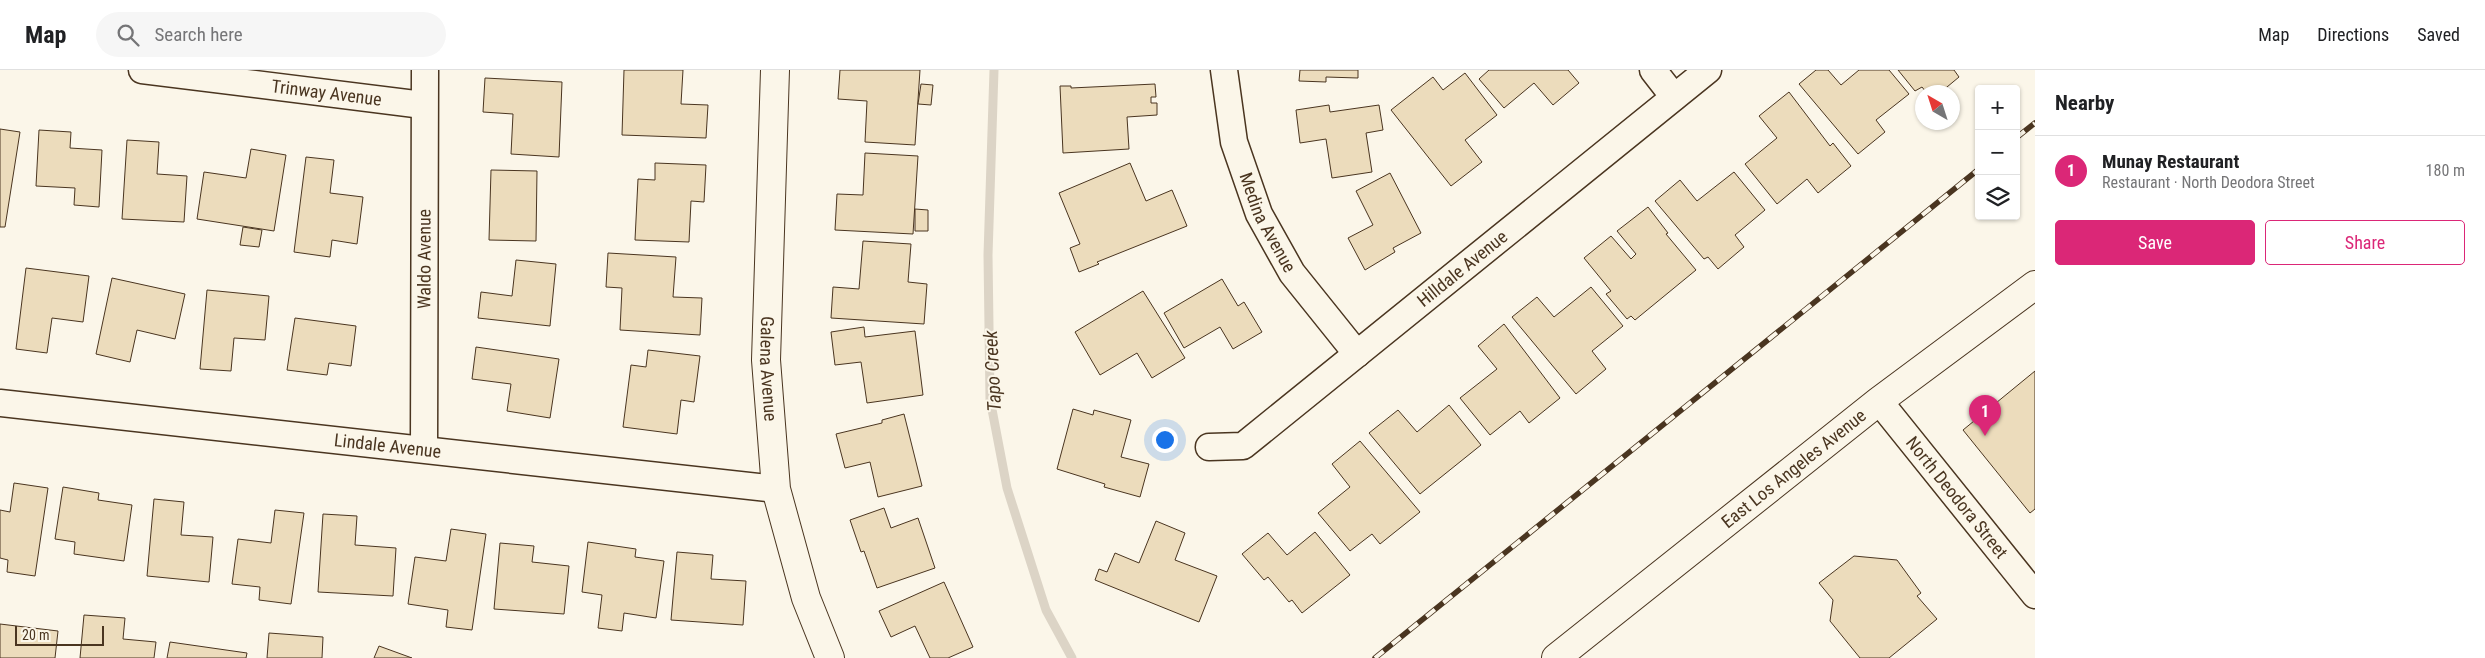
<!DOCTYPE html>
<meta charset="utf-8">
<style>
:root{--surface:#fff;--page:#f6f6f6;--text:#202124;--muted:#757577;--line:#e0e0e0;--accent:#db2777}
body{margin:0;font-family:"Roboto Condensed",sans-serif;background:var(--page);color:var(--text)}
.controls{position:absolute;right:15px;top:15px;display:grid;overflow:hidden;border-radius:5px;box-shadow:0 1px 4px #0004}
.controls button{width:45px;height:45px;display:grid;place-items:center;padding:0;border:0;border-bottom:1px solid var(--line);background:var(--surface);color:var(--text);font:25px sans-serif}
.compass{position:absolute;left:1915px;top:15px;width:45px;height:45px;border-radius:50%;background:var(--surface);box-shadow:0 1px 4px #0004;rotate:321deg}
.scale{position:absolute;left:15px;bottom:12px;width:89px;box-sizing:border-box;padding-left:5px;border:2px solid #4a3520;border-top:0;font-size:14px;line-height:18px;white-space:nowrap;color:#4a3520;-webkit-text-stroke:4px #fbf6e9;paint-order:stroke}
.you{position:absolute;left:1164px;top:369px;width:18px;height:18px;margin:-12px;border:4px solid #fff;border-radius:50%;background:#1a73e8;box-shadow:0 0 0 8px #1a73e833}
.badge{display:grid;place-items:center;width:32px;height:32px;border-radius:50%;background:var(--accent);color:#fff;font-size:16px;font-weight:700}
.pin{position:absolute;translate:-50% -41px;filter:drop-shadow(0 1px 2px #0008)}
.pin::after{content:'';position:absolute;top:26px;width:18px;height:15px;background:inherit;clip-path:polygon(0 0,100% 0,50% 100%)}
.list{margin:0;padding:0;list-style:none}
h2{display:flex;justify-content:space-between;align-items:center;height:65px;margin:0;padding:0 20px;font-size:21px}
h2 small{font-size:16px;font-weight:400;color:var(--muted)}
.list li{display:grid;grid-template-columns:32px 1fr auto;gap:15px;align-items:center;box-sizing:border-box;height:70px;padding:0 20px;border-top:1px solid var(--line)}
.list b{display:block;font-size:19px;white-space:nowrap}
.list p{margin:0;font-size:16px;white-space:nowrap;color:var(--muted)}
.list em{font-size:16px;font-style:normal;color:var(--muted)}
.actions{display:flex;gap:10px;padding:15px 20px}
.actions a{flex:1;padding:11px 0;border:1px solid var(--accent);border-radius:5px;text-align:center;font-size:18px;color:var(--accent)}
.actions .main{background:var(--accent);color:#fff}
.icon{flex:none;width:28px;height:28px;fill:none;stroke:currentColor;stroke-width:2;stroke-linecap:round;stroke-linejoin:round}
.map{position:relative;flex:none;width:2035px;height:588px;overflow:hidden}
header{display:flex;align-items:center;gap:30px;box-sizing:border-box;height:70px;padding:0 25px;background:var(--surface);border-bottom:1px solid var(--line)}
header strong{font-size:24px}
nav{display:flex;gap:28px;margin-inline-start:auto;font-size:18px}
.search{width:350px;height:45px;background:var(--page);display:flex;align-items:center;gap:12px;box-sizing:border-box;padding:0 18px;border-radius:28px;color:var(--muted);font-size:19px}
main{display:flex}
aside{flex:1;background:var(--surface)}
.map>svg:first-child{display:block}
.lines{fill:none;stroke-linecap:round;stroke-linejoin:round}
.stream{stroke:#dcd4c6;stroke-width:9}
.building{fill:#ecdcbc;stroke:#4a3520}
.minor-casing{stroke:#4a3520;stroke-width:29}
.tertiary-casing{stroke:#4a3520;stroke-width:30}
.primary-casing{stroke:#4a3520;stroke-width:30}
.minor{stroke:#fbf6e9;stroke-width:26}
.tertiary{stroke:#fbf6e9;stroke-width:28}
.primary{stroke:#fbf6e9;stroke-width:28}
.rail-casing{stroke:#4a3520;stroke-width:5.5}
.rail{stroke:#fbf6e9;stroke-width:4;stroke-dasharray:11;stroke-linecap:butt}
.labels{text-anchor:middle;stroke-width:4;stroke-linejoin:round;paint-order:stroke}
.street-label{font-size:18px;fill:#4a3520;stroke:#fbf6e9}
.water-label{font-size:19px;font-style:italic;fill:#4a3520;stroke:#fbf6e9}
</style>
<header>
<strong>Map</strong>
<div class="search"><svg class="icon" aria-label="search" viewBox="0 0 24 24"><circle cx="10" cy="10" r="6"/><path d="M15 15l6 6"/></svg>Search here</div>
<nav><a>Map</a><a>Directions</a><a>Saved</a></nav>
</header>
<main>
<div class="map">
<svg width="2035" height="588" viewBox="0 0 2035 588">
<rect width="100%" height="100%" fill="#fbf6e9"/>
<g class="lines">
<path class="stream" d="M994 0 988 185 990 329 1007 418 1046 540 1072 588"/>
</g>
<g class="building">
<path d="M624 0H683L681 34 708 35 706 68 622 65Z"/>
<path d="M840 0H920L915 75 865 72 867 31 838 29Z"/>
<path d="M1300 0H1358V8L1326 7V12L1299 11Z"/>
<path d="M1489 0H1568L1579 13 1553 35 1534 13 1504 38 1479 9Z"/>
<path d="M1816 0H1828L1841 15 1859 0H1889L1909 24 1876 50 1885 62 1858 84 1799 14Z"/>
<path d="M1898 0H1954L1959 7 1941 22H1926L1922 17 1915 21Z"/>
<path d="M1465 3 1497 45 1465 70 1482 92 1451 116 1391 40 1433 7 1443 20Z"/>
<path d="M485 8 562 12 559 87 511 84 513 44 483 42Z"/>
<path d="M921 14 933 15 931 35 918 34Z"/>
<path d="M1155 14 1156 27H1151V33H1157V45L1127 47 1129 79 1063 83 1060 16H1071V18Z"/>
<path d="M1789 22 1830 76 1833 73 1851 96 1818 123 1807 109 1777 134 1745 94 1777 68 1759 46Z"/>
<path d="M1329 35 1330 42 1379 35 1383 60 1366 63 1372 102 1332 108 1326 69 1300 73 1296 40Z"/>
<path d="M0 59 20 62 5 157H0Z"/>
<path d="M39 60 71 62 70 78 102 80 99 137 74 135 75 118 36 116Z"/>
<path d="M127 70 159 72 157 104 187 106 184 152 122 149Z"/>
<path d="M251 79 286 85 274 161 197 149 204 102 246 108Z"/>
<path d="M865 83 918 86 913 164 835 160 837 124 863 125Z"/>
<path d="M306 87 334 90 330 123 363 127 357 174 332 170 330 187 294 182Z"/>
<path d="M655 93 706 95 704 132 691 131 689 172 635 170 638 109 655 110Z"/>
<path d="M1130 93 1146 131 1172 120 1187 156 1097 192 1099 194 1079 202 1070 178 1080 174 1059 123Z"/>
<path d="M491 100 537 101 536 171 489 170Z"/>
<path d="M1734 102 1765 140 1735 165 1744 177 1718 199 1708 187 1704 189 1655 131 1680 110 1697 131Z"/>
<path d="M1390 103 1421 163 1393 178 1395 182 1365 200 1348 168 1373 155 1356 121Z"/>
<path d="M1648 137 1668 163 1666 164 1696 200 1635 250 1631 246 1627 249 1606 224 1611 221 1584 188 1611 166 1631 189 1636 184 1617 161Z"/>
<path d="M915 139 928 140V161H915Z"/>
<path d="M243 157 262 160 259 177 240 175Z"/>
<path d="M863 171 911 174 908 212 927 214 924 254 831 248 833 217 859 219Z"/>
<path d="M608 183 676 187 673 227 702 228 700 265 620 260 622 218 606 217Z"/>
<path d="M516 190 556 194 550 256 478 248 481 222 512 226Z"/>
<path d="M26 198 89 206 83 252 52 248 47 283 16 279Z"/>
<path d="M112 208 185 224 175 269 137 260 130 292 96 284Z"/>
<path d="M1222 209 1238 236 1244 232 1262 262 1233 279 1220 257 1184 278 1164 243Z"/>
<path d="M1591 217 1623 256 1592 281 1606 299 1576 324 1512 247 1537 227 1554 247Z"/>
<path d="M207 220 269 226 265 270 234 268 231 301 200 299Z"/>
<path d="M1143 221 1185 288 1152 308 1137 283 1100 305 1075 262Z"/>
<path d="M295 248 356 256 351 296 329 293 327 305 287 300Z"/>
<path d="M1504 254 1560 328 1529 353 1520 341 1490 365 1460 328 1497 299 1478 276Z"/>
<path d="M864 257 865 267 915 261 923 325 867 333 861 292 835 295 831 262Z"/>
<path d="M476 277 559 289 550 348 507 341 511 314 472 309Z"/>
<path d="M648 280 700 286 694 332 681 330 677 364 623 357 631 295 646 297Z"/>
<path d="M2035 301V439L2030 443 1963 360Z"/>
<path d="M1449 335 1481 375 1420 424 1369 363 1398 340 1417 362Z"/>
<path d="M1073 339 1093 345 1094 340 1131 350 1121 387 1149 394 1140 427 1104 417 1105 414 1057 399Z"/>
<path d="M904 344 922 416 878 427 870 392 845 398 836 364 882 353V350Z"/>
<path d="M1360 371 1420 442 1380 474 1372 464 1350 481 1318 443 1350 417 1332 394Z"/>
<path d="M14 413 48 418 35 506 7 502 8 490 0 488V440L10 442Z"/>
<path d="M63 417 99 423 98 430 132 435 124 491 74 484 75 472 55 469Z"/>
<path d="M154 429 184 432 181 465 213 467 209 512 147 506Z"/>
<path d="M884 438 891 458 918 448 935 498 877 518 864 481 861 482 850 450Z"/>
<path d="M275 440 304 443 291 534 259 530 260 517 232 514 238 469 271 473Z"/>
<path d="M323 444 357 446 355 475 396 478 393 526 318 522Z"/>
<path d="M1156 451 1185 463 1175 490 1217 506 1199 552 1095 510 1099 499 1107 502 1115 483 1139 493Z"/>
<path d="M451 459 486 464 472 560 446 557 448 540 408 534 415 487 446 491Z"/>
<path d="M1315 462 1350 505 1302 543 1292 530 1289 532 1268 507 1264 510 1242 484 1268 463 1287 485Z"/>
<path d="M588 472 636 479 635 487 664 491 656 548 624 543 622 561 598 558 602 525 582 522Z"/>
<path d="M500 473 534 476 532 492 569 496 564 544 494 539Z"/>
<path d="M677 482 713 485 711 509 746 511 743 555 671 550Z"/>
<path d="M1854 486 1897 490 1921 523 1917 526 1937 549 1889 588H1860L1830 551 1833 530 1819 513Z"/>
<path d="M944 512 973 577 948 588H930L915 556 891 567 879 541Z"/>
<path d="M84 545 125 548 123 569 156 572 154 588H80Z"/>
<path d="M0 554 58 561 55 588H0Z"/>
<path d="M269 563 323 567 322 588H267Z"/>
<path d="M170 572 247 583 246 588H167Z"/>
<path d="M379 576 412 588H374Z"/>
</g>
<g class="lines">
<defs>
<g id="minor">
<path id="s1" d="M142 0 423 35"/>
<path id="s2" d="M1224 0 1234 72 1259 144 1292 203 1357 284"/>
<path d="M1653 0 1674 27"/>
<path id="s3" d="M1879 331 2035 525"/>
<path id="s4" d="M0 333 776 419"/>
<path id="s5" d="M1209 377 1243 376 1708 0"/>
<path id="s6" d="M424 379 425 0"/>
</g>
<g id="tertiary">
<path id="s7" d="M775 0 766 290 776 419 806 528 830 588"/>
</g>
<g id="primary">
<path id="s8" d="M1556 588 1879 331 2035 215"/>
</g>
</defs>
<use href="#minor" class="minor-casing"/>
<use href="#tertiary" class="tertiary-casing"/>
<use href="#primary" class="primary-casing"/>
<use href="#minor" class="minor"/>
<use href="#tertiary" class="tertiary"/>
<use href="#primary" class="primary"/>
<defs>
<g id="rail">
<path d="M2016 68 2035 53"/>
<path d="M1375 588 1979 99"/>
</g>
</defs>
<use href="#rail" class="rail-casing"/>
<use href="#rail" class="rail"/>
</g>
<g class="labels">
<g class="street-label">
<text dy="6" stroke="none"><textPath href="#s1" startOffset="186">Trinway Avenue</textPath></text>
<text dy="6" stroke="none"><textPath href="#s2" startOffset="160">Medina Avenue</textPath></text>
<text dy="6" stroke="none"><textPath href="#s6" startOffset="190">Waldo Avenue</textPath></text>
<text dy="6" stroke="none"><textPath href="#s5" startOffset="316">Hilldale Avenue</textPath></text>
<text dy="6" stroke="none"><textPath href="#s7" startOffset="299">Galena Avenue</textPath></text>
<text dy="6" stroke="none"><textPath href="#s4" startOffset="390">Lindale Avenue</textPath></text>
<text dy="6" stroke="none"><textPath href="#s8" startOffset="304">East Los Angeles Avenue</textPath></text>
<text dy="6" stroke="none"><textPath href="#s3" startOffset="124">North Deodora Street</textPath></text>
</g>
<g class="water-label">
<text transform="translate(992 301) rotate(-93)" y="7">Tapo Creek</text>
</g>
</g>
</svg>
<div class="controls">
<button>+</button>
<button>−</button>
<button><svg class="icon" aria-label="layers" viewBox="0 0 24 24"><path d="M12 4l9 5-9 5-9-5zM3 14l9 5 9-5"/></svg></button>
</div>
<svg class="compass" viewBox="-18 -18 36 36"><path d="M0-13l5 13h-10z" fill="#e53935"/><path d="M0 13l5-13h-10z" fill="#757577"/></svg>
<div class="scale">20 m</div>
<div class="you"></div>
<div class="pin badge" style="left:1985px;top:366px">1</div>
</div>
<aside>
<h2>Nearby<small></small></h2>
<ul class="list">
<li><span class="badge">1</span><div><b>Munay Restaurant</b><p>Restaurant · North Deodora Street</p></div><em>180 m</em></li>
</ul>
<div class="actions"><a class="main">Save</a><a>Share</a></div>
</aside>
</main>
